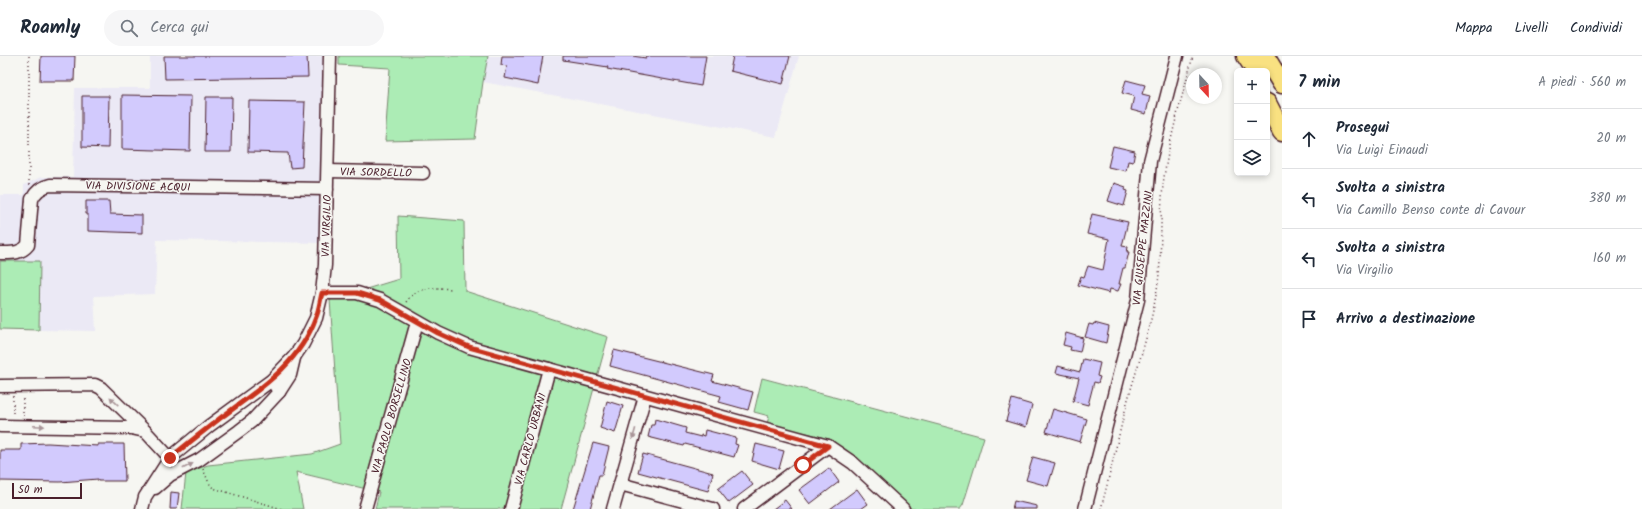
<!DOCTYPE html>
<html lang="it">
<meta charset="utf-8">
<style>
:root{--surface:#fff;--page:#f6f6f7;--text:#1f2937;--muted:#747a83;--line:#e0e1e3}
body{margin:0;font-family:Kalam,sans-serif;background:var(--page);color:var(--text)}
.controls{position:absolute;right:12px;top:12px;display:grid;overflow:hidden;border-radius:6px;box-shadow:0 2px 6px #0003}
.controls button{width:36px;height:36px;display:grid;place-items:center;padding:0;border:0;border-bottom:1px solid var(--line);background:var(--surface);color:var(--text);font:20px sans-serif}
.compass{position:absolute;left:1186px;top:12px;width:36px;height:36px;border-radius:50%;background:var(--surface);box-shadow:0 2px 6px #0003;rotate:158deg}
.scale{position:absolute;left:12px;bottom:10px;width:70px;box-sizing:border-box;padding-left:4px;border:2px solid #4a1f2b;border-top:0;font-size:11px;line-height:14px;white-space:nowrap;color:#4a1f2b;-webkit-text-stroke:3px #f6f6f2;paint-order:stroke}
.stop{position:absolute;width:12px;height:12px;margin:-9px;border:3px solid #c8321e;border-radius:50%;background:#fff}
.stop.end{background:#c8321e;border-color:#fff;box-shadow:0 1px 4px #0008}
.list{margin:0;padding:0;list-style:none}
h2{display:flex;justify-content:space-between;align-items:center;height:52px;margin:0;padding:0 16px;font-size:17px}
h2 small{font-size:13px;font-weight:400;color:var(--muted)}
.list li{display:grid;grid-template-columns:26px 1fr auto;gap:12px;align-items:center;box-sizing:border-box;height:60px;padding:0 16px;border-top:1px solid var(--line)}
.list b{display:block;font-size:15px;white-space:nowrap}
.list p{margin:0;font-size:13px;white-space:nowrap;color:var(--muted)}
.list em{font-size:13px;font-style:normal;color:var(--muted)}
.icon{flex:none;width:22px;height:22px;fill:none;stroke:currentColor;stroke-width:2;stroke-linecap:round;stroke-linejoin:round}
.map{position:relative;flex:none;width:1282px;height:453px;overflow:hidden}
header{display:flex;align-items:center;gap:24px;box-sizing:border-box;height:56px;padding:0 20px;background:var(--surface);border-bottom:1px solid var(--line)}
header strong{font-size:19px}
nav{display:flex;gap:22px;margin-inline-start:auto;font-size:14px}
.search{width:280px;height:36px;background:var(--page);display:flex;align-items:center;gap:10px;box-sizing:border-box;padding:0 14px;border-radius:22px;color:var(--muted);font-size:15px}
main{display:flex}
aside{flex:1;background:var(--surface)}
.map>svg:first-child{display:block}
.built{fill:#ebe9f5}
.green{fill:#acecb5;stroke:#7b8670}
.building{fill:#d2cafd;stroke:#4a1f2b}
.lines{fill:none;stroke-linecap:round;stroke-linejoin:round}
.minor-casing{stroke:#4a1f2b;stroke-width:15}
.highway-casing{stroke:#4a1f2b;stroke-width:21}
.path{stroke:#4a1f2b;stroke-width:1.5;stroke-dasharray:1 3;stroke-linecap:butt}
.minor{stroke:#f6f6f2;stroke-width:12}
.highway{stroke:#f9e181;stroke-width:18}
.oneway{fill:#a99598}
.route{stroke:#c8321e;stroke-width:5}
.labels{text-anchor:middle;stroke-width:3;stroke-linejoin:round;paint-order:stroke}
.street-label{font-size:11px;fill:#4a1f2b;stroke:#f6f6f2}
</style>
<header>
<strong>Roamly</strong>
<div class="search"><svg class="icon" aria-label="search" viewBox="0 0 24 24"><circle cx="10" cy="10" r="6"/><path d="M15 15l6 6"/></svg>Cerca qui</div>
<nav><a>Mappa</a><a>Livelli</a><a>Condividi</a></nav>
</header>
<main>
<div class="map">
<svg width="1282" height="453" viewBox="0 0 1282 453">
<rect width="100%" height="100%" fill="#f6f6f2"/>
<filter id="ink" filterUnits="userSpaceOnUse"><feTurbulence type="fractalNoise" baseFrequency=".025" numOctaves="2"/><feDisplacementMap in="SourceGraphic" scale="8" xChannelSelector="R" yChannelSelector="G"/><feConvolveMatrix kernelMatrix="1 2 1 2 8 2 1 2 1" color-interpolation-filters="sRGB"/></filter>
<g filter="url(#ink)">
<g class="built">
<path d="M150 0H330L326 187 157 184 155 238 94 240 96 275 39 274 40 206 0 205V139H24V129L41 121H73L75 32H150Z"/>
<path d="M488 0H799L776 81 483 26Z"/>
</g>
<g class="green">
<path d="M339 0H488L483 26 475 83 385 85 390 12 339 9Z"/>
<path d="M398 160 464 165 465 235 608 281 561 453H375L379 436 296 416 303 453H182L186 417 208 409 312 398 340 388 330 244 399 223Z"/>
<path d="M0 205H40L39 274 0 273Z"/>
<path d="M762 322 984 381 963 449 960 453H912L845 393 819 380 767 368 769 360 754 356Z"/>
</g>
<g class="building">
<path d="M41 0H75L74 25H40Z"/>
<path d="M164 0H307L308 21 165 23Z"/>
<path d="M502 0H543L538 29 505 22 507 10 501 9Z"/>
<path d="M563 0H632L646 2V0H706L701 30 607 13 608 11 563 4Z"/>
<path d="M733 0H790L783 28 730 15Z"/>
<path d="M1126 24 1145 29 1142 38 1150 40 1146 58 1131 54 1134 40 1122 37Z"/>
<path d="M122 39 191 40 190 95 122 93Z"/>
<path d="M82 40H109L108 92 82 91Z"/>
<path d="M206 41H232L231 96H205Z"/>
<path d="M249 45 305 46 302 111 290 112 288 97 248 96Z"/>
<path d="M1113 90 1135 95 1133 106 1128 105 1126 115 1108 111Z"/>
<path d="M1114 127 1126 131 1125 134 1128 135 1124 150 1108 145Z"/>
<path d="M86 145H109L110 158 142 159V177L88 175V158H86Z"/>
<path d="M1092 158 1128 166 1122 190 1128 191 1127 196H1129L1125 212H1123L1119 228H1121L1118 235 1110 233 1109 237 1078 229 1081 220 1084 221 1088 210 1103 214 1109 183 1087 178Z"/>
<path d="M1094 267 1109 271 1106 287 1085 281 1089 268 1093 269Z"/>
<path d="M1066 277 1083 282 1080 296 1070 294 1071 291 1063 289Z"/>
<path d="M614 294 714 319 712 325 753 336 748 354 719 346 721 340 610 310Z"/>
<path d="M1083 303 1100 307 1097 320 1100 321 1098 327 1094 326 1088 349 1073 345 1079 322 1056 317 1058 310 1080 316Z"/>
<path d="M1012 343 1032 349 1026 371 1006 365Z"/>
<path d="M607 345 623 350 615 377 600 372Z"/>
<path d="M1053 353 1087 363 1080 386 1046 376Z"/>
<path d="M655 363 686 372 685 377 701 381V379L704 380 705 374 736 382 735 388 738 389 734 401 685 388 684 390 648 381 651 369H654Z"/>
<path d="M48 387 98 390V388H124L125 425H98V423L60 426 0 425V394H21V388Z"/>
<path d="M593 387 609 391 602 419H599L590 453H573Z"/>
<path d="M756 388 784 395 779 413 752 405Z"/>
<path d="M643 398 713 417 708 435 638 416Z"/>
<path d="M1033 401 1055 407 1048 430 1026 424Z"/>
<path d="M829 412 839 426 810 448 799 434Z"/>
<path d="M742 415 753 429 729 447 718 433Z"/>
<path d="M857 433 868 448 861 453H830Z"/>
<path d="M171 436 179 437 177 453H170Z"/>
<path d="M785 444 792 453H773Z"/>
<path d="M1014 445 1037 450V453H1012Z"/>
</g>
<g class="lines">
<defs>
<g id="minor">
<path d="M328 115 423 117"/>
<path d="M0 197C11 197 21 198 28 189L32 143C36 135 41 131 50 129L327 133"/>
<path d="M322 237H357L380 244 438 277 469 291 828 390 853 407 903 453"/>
<path d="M0 330 95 329 101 332 145 375 131 372 0 370"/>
<path d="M279 336 290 319 294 302"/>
<path d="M145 375 170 402"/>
<path d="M620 428 713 453"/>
<path d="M155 432 170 419 199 404 239 375 252 365 279 336 272 324"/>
<path d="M142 453 145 441 170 402 209 370 272 324 294 301 303 288 316 262 322 237 325 209 330 0"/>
<path d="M365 453 417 266"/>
<path d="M511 453 549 313"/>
<path d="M613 453 645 340"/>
<path d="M744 453 828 390"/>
<path d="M1085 453 1138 244 1150 105 1177 0"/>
</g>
<g id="highway">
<path d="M1246 0 1256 15"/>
<path d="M1265 0 1282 28"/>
<path d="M1267 47 1282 76"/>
</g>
</defs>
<use href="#minor" class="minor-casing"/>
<use href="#highway" class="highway-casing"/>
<g class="path">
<path d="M29 0V129"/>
<path d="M406 246C418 230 432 231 451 233"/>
<path d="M13 340V360"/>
<path d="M23 360V340"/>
<path d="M203 413 209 427 213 432 282 453"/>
<path d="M1101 453C1110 418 1118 382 1127 347 1137 311 1150 275 1156 239 1164 198 1158 156 1165 115 1171 76 1183 38 1193 0"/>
</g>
<use href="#minor" class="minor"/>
<use href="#highway" class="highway"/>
</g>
<defs><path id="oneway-solid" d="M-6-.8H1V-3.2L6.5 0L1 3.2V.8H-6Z"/></defs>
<g class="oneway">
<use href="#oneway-solid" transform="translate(114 345) rotate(-136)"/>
<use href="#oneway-solid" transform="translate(39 370) rotate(2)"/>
<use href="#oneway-solid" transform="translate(634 378) rotate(106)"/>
<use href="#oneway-solid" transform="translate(188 410) rotate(-28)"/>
</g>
</g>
<g class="lines" filter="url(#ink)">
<path class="route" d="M170 402C187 388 205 374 223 360 260 333 300 307 316 261 319 254 320 245 322 237H357L380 244 438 277 469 291 828 390 803 409"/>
</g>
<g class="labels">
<g class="street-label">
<text transform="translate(376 116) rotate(1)" y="4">VIA SORDELLO</text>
<text transform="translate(138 130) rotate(1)" y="4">VIA DIVISIONE ACQUI</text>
<text transform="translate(326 170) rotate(-88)" y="4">VIA VIRGILIO</text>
<text transform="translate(1142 192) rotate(-84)" y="4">VIA GIUSEPPE MAZZINI</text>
<text transform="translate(391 360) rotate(-74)" y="4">VIA PAOLO BORSELLINO</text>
<text transform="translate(530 383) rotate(-75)" y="4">VIA CARLO URBANI</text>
</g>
</g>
</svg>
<div class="controls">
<button>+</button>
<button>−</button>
<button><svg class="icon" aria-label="layers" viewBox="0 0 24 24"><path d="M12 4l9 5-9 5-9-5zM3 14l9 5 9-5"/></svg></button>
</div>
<svg class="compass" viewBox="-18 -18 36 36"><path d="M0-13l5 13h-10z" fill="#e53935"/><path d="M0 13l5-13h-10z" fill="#747a83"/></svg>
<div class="scale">50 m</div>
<div class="stop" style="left:803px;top:409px"></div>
<div class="stop end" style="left:170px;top:402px"></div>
</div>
<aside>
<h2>7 min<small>A piedi · 560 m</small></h2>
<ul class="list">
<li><svg class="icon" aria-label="ahead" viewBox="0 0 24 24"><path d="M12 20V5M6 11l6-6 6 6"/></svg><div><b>Prosegui</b><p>Via Luigi Einaudi</p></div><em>20 m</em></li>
<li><svg class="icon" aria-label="left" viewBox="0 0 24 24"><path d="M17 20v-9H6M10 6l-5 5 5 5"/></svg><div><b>Svolta a sinistra</b><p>Via Camillo Benso conte di Cavour</p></div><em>380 m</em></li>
<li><svg class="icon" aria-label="left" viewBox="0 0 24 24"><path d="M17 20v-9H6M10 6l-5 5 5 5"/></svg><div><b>Svolta a sinistra</b><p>Via Virgilio</p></div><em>160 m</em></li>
<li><svg class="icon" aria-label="arrive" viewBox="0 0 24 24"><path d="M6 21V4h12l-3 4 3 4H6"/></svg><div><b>Arrivo a destinazione</b></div></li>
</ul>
</aside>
</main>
